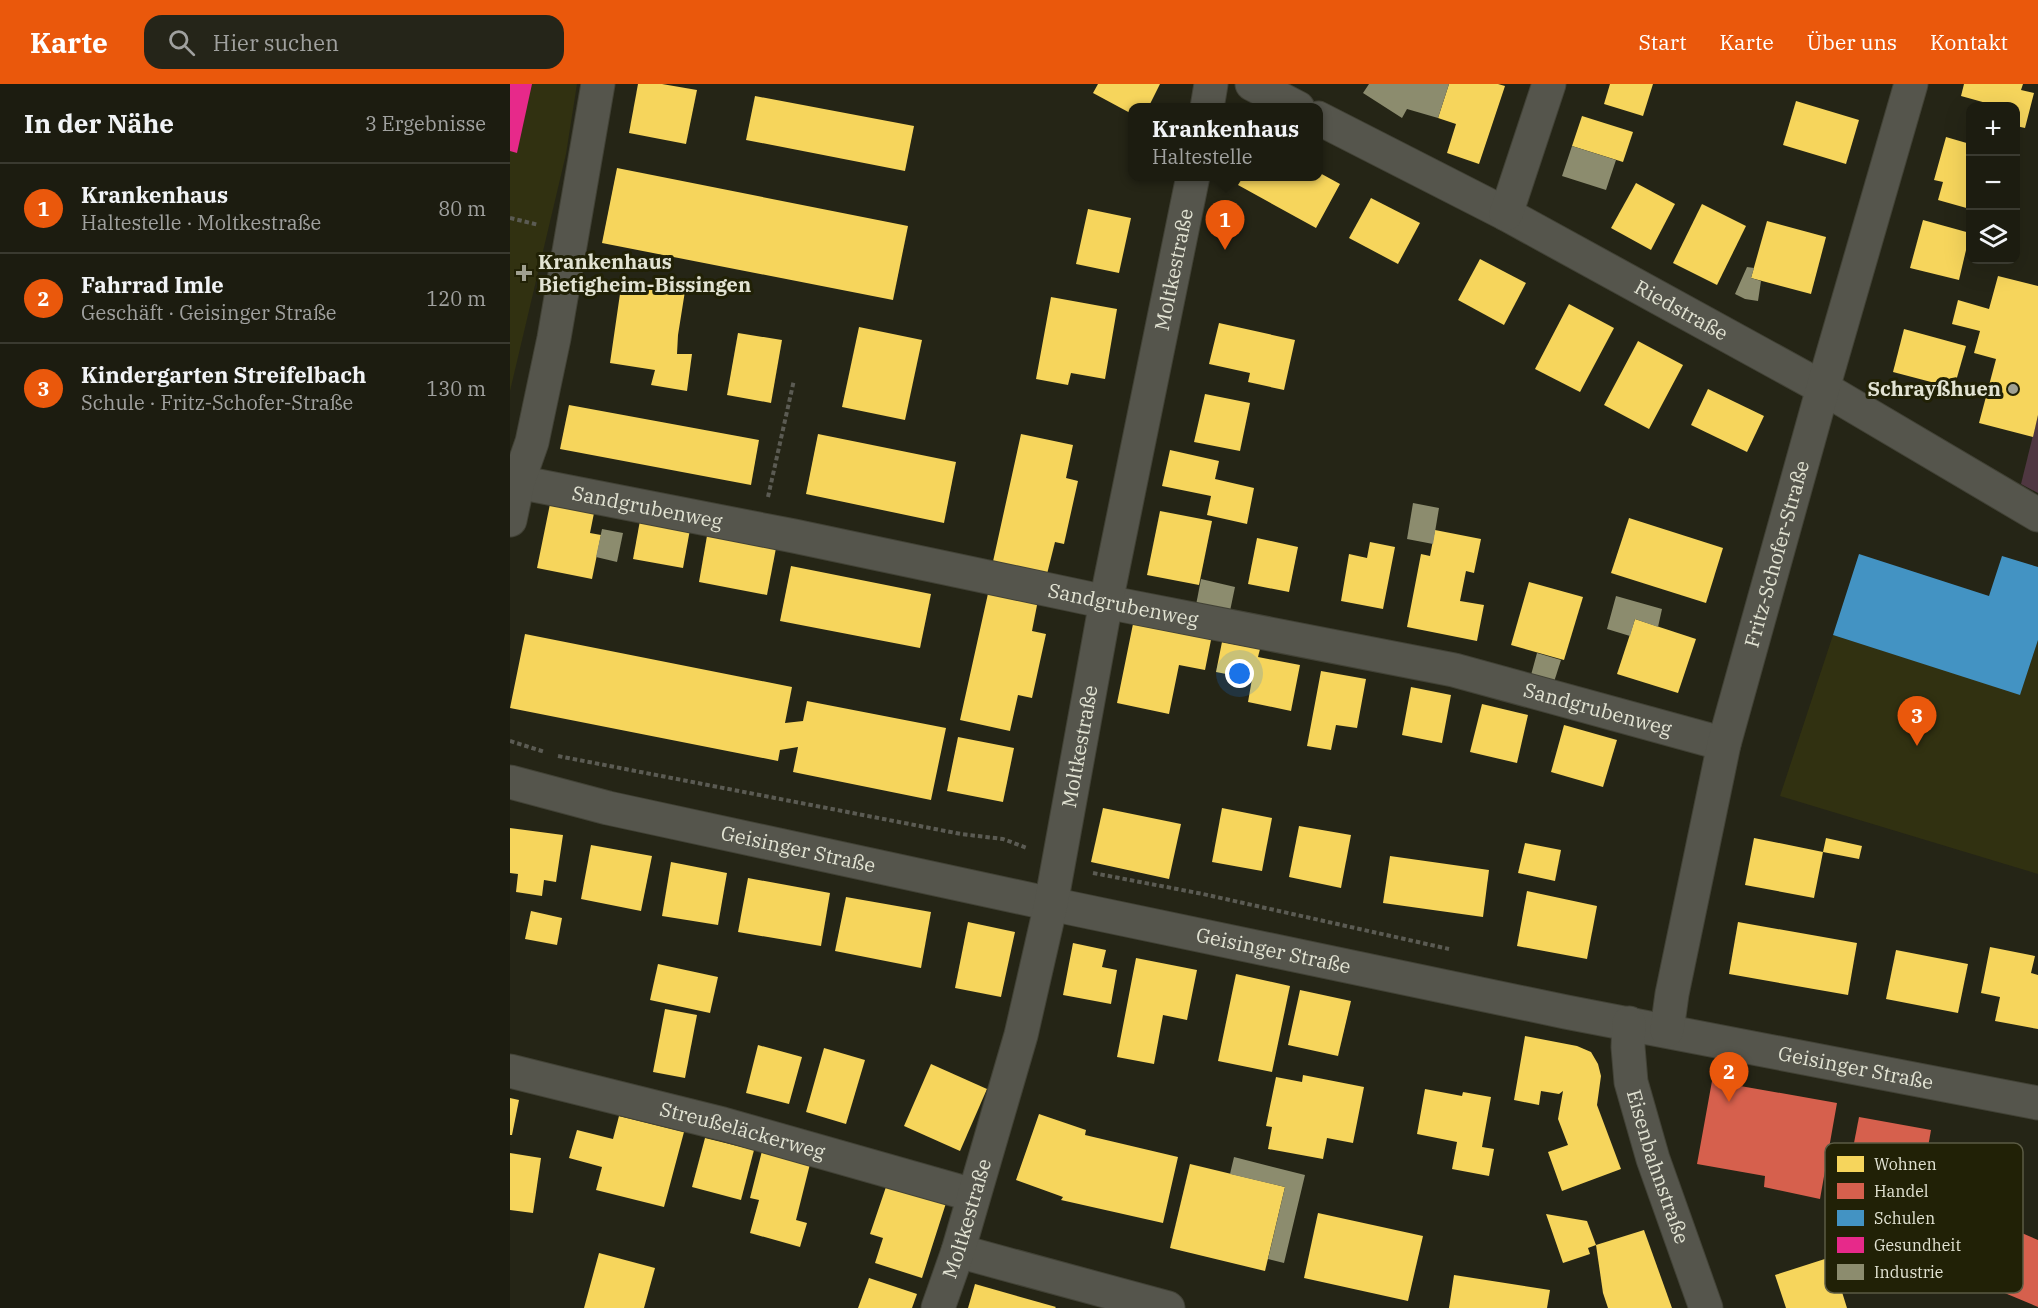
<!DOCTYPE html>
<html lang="de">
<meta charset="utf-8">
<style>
:root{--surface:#1c1c10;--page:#252519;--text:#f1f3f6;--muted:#a0a19f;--line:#3a3a30;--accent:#ea580c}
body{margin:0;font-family:"IBM Plex Serif",serif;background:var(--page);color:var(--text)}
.controls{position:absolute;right:18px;top:18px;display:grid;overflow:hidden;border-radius:12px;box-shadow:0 6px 24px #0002}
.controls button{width:54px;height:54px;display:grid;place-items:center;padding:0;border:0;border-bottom:2px solid var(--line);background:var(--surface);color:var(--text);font:30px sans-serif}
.you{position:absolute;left:730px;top:590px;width:21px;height:21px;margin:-15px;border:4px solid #fff;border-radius:50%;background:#1a73e8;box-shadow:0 0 0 9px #1a73e833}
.badge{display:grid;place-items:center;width:39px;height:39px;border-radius:50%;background:var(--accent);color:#fff;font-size:20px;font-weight:700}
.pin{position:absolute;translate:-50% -50px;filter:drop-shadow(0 2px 3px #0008)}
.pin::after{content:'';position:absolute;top:32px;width:21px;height:18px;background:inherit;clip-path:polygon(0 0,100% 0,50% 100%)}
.popup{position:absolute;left:618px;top:19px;width:195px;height:78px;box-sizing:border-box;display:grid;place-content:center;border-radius:12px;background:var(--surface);filter:drop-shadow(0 2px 4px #0005);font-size:20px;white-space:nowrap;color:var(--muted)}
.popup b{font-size:22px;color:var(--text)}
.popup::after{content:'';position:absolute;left:50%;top:100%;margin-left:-12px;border:12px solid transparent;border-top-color:var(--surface)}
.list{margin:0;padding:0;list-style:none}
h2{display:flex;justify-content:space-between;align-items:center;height:78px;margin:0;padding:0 24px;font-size:26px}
h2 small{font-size:20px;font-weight:400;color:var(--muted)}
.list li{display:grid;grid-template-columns:39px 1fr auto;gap:18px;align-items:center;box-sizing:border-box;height:90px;padding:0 24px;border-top:2px solid var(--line)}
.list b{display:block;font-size:22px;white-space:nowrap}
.list p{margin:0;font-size:20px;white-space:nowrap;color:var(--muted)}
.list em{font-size:20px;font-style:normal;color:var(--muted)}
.icon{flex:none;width:33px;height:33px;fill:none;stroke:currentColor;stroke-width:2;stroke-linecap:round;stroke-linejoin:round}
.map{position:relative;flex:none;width:1528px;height:1224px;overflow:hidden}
header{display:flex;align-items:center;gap:36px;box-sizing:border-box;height:84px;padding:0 30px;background:var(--accent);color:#fff}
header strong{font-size:28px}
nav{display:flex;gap:33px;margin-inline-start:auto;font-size:21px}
.search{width:420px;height:54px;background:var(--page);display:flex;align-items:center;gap:15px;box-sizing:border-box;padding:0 21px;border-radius:18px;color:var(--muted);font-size:22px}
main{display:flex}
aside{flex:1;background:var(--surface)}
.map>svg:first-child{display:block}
.built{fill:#313111}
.green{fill:#4f3741}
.homes{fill:#f6d55c}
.shops{fill:#d6604d}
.schools{fill:#4393c3}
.health{fill:#e7298a}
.industry{fill:#8c8c6e}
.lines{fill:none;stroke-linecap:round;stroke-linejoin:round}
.street-casing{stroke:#424236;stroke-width:35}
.path{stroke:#5b5b53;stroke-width:4;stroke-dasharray:4.5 3;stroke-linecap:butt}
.street{stroke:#55554c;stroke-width:33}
.poi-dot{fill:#a0a091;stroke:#212106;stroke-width:2}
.labels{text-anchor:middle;stroke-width:6;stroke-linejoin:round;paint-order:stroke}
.poi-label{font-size:20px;font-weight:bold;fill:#e2e3d3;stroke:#212106;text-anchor:start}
.street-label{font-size:20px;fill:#e2e3d3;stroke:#212106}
.key{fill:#212106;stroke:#5b5b44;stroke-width:1.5}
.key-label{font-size:16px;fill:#e2e3d3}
</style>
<header>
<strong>Karte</strong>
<div class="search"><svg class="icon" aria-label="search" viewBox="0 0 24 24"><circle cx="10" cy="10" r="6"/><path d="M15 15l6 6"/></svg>Hier suchen</div>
<nav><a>Start</a><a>Karte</a><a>Über uns</a><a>Kontakt</a></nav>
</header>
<main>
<aside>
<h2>In der Nähe<small>3 Ergebnisse</small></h2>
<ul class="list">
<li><span class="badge">1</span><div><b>Krankenhaus</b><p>Haltestelle · Moltkestraße</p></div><em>80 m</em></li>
<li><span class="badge">2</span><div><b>Fahrrad Imle</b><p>Geschäft · Geisinger Straße</p></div><em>120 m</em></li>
<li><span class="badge">3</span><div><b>Kindergarten Streifelbach</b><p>Schule · Fritz-Schofer-Straße</p></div><em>130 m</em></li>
</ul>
</aside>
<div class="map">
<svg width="1528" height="1224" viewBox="0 0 1528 1224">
<rect width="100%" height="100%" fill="#252516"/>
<g class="built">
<path d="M0 0H67L56 70 0 307Z"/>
<path d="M1323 551 1510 610 1528 556V790L1270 712Z"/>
</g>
<path class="green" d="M1528 331V409L1511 400Z"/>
<g class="homes">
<path d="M128 0H152L187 6 176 60 119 49Z"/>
<path d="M588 0H650L638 24H622V30L583 9Z"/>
<path d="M939 0H988L995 2 969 80 937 69 946 40 928 34Z"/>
<path d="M1100 0H1143L1133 32 1094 20Z"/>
<path d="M1454 0H1513L1511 6 1524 9 1515 44 1506 42V22H1487L1451 12Z"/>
<path d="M245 12 404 42 395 87 236 56Z"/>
<path d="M1286 17 1349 36 1336 80 1273 61Z"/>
<path d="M1072 32 1123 48 1113 78 1062 62Z"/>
<path d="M1436 53 1460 60V125L1428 116 1433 98 1424 96Z"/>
<path d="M107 84 398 142 383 216 92 159Z"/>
<path d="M808 88 830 100 806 144 728 101 733 93H808Z"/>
<path d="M1126 99 1165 120 1141 166 1101 144Z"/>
<path d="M861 114 910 139 888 180 839 154Z"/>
<path d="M1192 120 1236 142 1207 201 1163 179Z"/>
<path d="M578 125 621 134 609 189 566 180Z"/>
<path d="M1413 136 1460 149 1449 196 1400 184Z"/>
<path d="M1257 137 1316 153 1301 210 1241 194Z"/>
<path d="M970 175 1016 199 994 241 948 216Z"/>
<path d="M1488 192 1528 202V331L1523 353 1469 339 1486 275 1464 269 1470 247 1442 240 1448 216 1479 225Z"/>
<path d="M112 196 175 207 168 251 167 270H182L177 307 141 301 145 286 100 279Z"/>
<path d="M541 213 607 225 595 295 561 289 558 301 526 295Z"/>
<path d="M1059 220 1104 244 1070 308 1025 285Z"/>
<path d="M709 239 785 256 774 306 738 298 740 289 699 280Z"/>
<path d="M349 243 412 256 395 336 332 323Z"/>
<path d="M1394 245 1456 262 1444 304 1383 288Z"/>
<path d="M228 249 272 256 261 319 217 311Z"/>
<path d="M1128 257 1173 281 1139 345 1094 321Z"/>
<path d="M1198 305 1254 332 1237 368 1181 341Z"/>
<path d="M695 310 740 319 730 367 684 358Z"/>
<path d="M59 321 249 356 241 401 50 365Z"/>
<path d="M308 350 446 378 434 439 296 410Z"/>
<path d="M511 350 563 361 556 394 568 397 554 460 545 458 536 494 482 482Z"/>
<path d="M660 366 709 377 705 395 744 404 737 440 697 431 701 412 652 402Z"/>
<path d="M41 415 85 424 80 449 91 451 82 495 27 484Z"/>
<path d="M650 427 702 437 689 501 637 491Z"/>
<path d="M131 431 181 440 173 484 123 475Z"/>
<path d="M1119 434 1213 464 1196 519 1101 489Z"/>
<path d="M198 446 267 459 257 511 189 498Z"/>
<path d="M925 446 971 455 964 489 956 487 950 517 974 521 967 557 897 543 911 470 920 472Z"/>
<path d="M747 454 788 463 779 508 738 500Z"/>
<path d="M860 458 885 463 873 525 831 517 839 470 857 474Z"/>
<path d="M281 482 421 510 410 564 270 537Z"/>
<path d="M1019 498 1073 513 1054 576 1001 561Z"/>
<path d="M479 505 528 516 522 547 536 550 522 614 508 611 500 647 450 636Z"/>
<path d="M624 535 702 551 695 586 669 581 659 630 607 619Z"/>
<path d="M1125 535 1186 555 1168 609 1107 590Z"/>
<path d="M15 550 282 603 275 639 293 637 297 617 436 644 421 716 283 688 288 663 270 666 268 677 0 624Z"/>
<path d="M712 558 750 565 748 573 790 581 781 627 738 618 742 595 706 588Z"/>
<path d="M811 587 856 595 847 644 826 641 821 666 797 662Z"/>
<path d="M901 603 941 611 932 659 892 651Z"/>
<path d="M972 620 1018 631 1007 679 960 668Z"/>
<path d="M1054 641 1107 656 1093 703 1041 688Z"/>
<path d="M448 653 504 664 493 718 437 707Z"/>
<path d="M593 724 671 740 659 795 581 778Z"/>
<path d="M712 724 762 734 752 787 702 778Z"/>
<path d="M789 742 841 751 831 804 779 793Z"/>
<path d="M0 744 53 751 46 798 34 796 32 812 6 808 8 790 0 789Z"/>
<path d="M1244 754 1313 768 1316 754 1352 762 1349 775 1313 768 1304 814 1235 801Z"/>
<path d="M1015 759 1051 766 1045 797 1008 789Z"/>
<path d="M81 761 142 772 131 827 71 815Z"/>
<path d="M880 772 979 786 973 833 873 819Z"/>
<path d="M161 778 217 789 208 841 152 832Z"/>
<path d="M238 794 320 809 311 862 228 848Z"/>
<path d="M1017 807 1087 822 1077 875 1007 862Z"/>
<path d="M336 813 421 828 411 884 325 867Z"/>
<path d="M21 827 52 834 47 861 15 855Z"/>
<path d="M458 838 505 848 491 913 445 904Z"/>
<path d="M1228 838 1347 859 1338 911 1219 890Z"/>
<path d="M563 859 596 866 592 883 607 886 601 920 553 911Z"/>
<path d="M1480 863 1525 872 1521 889 1528 891V945L1485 937 1490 913 1471 909Z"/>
<path d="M1386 866 1458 880 1448 929 1376 915Z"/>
<path d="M626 874 687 886 677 936 653 931 644 980 607 973Z"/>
<path d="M148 880 208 893 200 929 140 916Z"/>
<path d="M726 890 780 902 762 988 708 977Z"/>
<path d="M790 906 841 917 828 972 778 961Z"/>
<path d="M155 925 187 931 175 994 143 988Z"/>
<path d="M1015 952 1067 962 1081 968 1088 980 1091 992 1087 1021 1111 1085 1052 1107 1038 1068 1058 1061 1048 1035 1053 1007 1049 1010 1031 1007 1029 1021 1004 1016Z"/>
<path d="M248 961 292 973 279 1020 236 1009Z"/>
<path d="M314 964 355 976 336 1040 296 1028Z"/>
<path d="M421 980 477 1005 450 1067 394 1042Z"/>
<path d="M793 991 854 1003 843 1059 817 1054 813 1075 758 1065 762 1043 756 1042 766 993 792 998Z"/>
<path d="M915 1005 952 1012 953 1008 981 1013 972 1063 984 1065 979 1092 942 1085 947 1058 907 1050Z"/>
<path d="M0 1014 9 1016 2 1051H0Z"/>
<path d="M529 1030 576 1046 575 1051 668 1073 653 1139 551 1116 553 1113 506 1096Z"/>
<path d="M109 1032 174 1048 154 1123 86 1106 92 1083 59 1074 67 1046 103 1055Z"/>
<path d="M195 1054 244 1066 231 1116 182 1103Z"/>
<path d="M252 1067 300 1080 286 1136 297 1139 290 1163 240 1149 249 1116 240 1114Z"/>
<path d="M0 1069 31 1074 23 1129 0 1126Z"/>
<path d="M680 1080 775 1103 755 1187 660 1164Z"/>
<path d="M378 1097 437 1116 412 1194 365 1179 373 1154 360 1150Z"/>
<path d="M808 1129 913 1152 898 1217 794 1194Z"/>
<path d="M1036 1130 1077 1137 1086 1161 1078 1164 1080 1170 1053 1179Z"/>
<path d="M1134 1146 1162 1224H1098L1093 1209 1086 1161Z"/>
<path d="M89 1169 145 1184 134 1224H74Z"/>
<path d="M1321 1173 1337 1224H1276L1265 1191Z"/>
<path d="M944 1191 1040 1206 1037 1224H939Z"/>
<path d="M359 1194 407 1210 402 1224H348Z"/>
<path d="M465 1200 546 1223 545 1224H458Z"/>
</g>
<g class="shops">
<path d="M1202 997 1327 1019 1310 1115 1254 1103 1255 1092 1187 1080Z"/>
<path d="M1349 1033 1421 1046 1411 1103 1338 1090Z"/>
<path d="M1428 1092 1457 1104 1449 1122 1528 1156V1223L1423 1179 1440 1140 1413 1128Z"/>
</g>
<path class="schools" d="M1349 470 1479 512 1492 472 1528 483V556L1510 611 1323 551Z"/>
<path class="health" d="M0 0H22L7 69 0 67Z"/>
<g class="industry">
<path d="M859 0H939L928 34 897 25 892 34 853 9Z"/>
<path d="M1062 62 1106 76 1096 106 1052 92Z"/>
<path d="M1237 183 1244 184 1241 194 1251 197 1248 217 1235 215 1225 210Z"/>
<path d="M903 419 929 424 923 460 897 455Z"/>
<path d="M92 445 113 449 107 478 86 473Z"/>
<path d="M691 495 725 503 720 527 686 521Z"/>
<path d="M1106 512 1152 525 1148 543 1125 535 1120 552 1097 545Z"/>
<path d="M1027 569 1051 576 1044 598 1021 591Z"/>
<path d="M724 1073 795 1091 774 1179 758 1175 775 1103 720 1090Z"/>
</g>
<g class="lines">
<defs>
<g id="street">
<path d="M742 0 788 24"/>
<path d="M697 24 701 0"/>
<path id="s1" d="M808 34 996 130 1313 304 1528 431"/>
<path d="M996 130 1039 0"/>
<path id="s2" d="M0 400 8 398 284 452 596 518 944 586 1214 660"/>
<path d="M0 436 8 398 22 358 44 254 88 0"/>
<path id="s3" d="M0 698 98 724 541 820 1056 928 1528 1019"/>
<path id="s4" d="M1119 939 1118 963 1121 998 1143 1075 1196 1224"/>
<path id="s5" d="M1157 946 1162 910 1214 660 1313 304 1401 0"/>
<path id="s6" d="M0 987 213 1040 463 1111"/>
<path d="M448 1167 658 1224"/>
<path id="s7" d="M428 1224 448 1167 511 951 541 820 596 518 683 92"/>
</g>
</defs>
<use href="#street" class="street-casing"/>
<g class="path">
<path d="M0 134 29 141"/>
<path d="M258 413 284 296"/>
<path d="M0 657 35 668"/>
<path d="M48 672 451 750 493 755 517 764"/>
<path d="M583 789 693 810 939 865"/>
</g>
<use href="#street" class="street"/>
</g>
<g class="poi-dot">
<path d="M11 180h6v6h6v6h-6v6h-6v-6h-6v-6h6z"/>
<circle cx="1503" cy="305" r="6"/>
</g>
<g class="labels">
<g class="poi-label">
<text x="28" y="185">Krankenhaus<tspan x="28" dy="23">Bietigheim-Bissingen</tspan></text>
<text x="1491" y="312" text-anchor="end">Schrayßhuen</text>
</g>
<g class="street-label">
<text dy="7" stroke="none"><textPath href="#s7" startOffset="1066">Moltkestraße</textPath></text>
<text dy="7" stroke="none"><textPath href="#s1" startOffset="411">Riedstraße</textPath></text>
<text dy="7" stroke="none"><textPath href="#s2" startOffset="140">Sandgrubenweg</textPath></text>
<text dy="7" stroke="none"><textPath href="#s5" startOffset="489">Fritz-Schofer-Straße</textPath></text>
<text dy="7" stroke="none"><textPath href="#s2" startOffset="626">Sandgrubenweg</textPath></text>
<text dy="7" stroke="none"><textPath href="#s2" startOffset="1112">Sandgrubenweg</textPath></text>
<text dy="7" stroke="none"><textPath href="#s7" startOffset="580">Moltkestraße</textPath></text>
<text dy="7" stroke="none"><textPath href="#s3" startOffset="296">Geisinger Straße</textPath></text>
<text dy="7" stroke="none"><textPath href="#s3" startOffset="782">Geisinger Straße</textPath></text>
<text dy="7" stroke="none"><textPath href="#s3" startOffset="1376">Geisinger Straße</textPath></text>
<text dy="7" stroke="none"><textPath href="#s6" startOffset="240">Streußeläckerweg</textPath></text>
<text dy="7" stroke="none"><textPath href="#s4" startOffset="148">Eisenbahnstraße</textPath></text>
<text dy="7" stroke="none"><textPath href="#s7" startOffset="94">Moltkestraße</textPath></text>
</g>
</g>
<rect x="1315" y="1059" width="198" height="150" rx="9" class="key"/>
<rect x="1327" y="1072" width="27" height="16" fill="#f6d55c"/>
<rect x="1327" y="1099" width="27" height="16" fill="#d6604d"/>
<rect x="1327" y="1126" width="27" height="16" fill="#4393c3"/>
<rect x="1327" y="1153" width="27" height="16" fill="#e7298a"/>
<rect x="1327" y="1180" width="27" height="16" fill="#8c8c6e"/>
<g class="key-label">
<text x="1364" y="1086">Wohnen</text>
<text x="1364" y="1113">Handel</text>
<text x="1364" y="1140">Schulen</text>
<text x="1364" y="1167">Gesundheit</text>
<text x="1364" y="1194">Industrie</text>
</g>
</svg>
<div class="controls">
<button>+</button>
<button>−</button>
<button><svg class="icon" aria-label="layers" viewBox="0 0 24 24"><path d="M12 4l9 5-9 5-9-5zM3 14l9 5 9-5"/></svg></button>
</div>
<div class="you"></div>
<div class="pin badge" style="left:715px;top:166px">1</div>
<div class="popup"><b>Krankenhaus</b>Haltestelle</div>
<div class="pin badge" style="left:1219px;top:1018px">2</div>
<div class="pin badge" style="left:1407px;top:662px">3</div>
</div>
</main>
